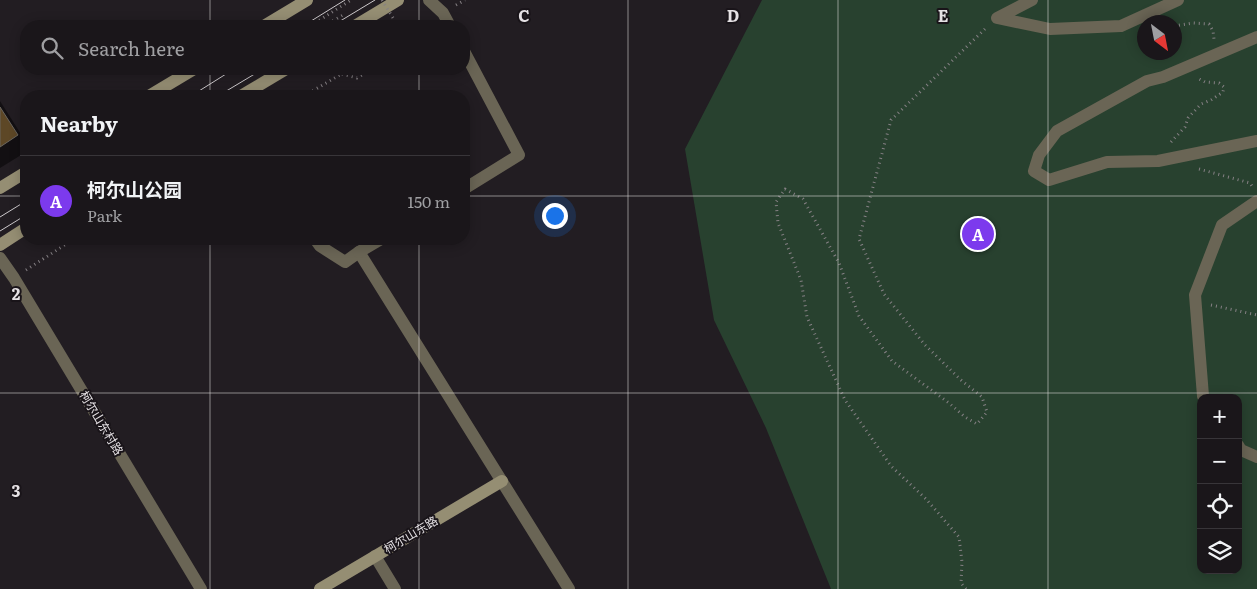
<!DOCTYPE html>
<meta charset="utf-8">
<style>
:root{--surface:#1a161a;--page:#231f23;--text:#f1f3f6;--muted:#9f9fa2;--line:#383539;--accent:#7c3aed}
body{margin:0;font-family:Literata,"Noto Sans SC",serif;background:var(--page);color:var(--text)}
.controls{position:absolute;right:15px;bottom:15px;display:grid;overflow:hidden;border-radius:10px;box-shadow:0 2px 12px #0003}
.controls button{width:45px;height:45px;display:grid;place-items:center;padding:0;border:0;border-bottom:1px solid var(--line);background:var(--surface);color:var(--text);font:25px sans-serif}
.compass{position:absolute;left:1137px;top:15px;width:45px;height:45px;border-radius:50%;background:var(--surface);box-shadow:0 2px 12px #0003;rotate:148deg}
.you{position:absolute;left:554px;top:215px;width:18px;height:18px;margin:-12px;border:4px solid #fff;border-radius:50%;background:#1a73e8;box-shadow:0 0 0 8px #1a73e833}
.badge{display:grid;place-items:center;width:32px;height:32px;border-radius:50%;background:var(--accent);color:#fff;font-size:16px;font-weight:700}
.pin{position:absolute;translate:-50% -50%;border:2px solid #fff;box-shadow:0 1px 5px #0006}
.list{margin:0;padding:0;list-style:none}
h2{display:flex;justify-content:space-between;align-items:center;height:65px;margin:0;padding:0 20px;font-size:21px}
h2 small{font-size:16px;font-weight:400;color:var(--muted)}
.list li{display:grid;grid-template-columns:32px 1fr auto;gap:15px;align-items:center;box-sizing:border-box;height:90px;padding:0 20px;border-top:1px solid var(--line)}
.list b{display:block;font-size:19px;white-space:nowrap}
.list p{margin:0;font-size:16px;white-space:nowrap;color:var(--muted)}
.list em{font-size:16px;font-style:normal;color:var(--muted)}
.icon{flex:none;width:28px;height:28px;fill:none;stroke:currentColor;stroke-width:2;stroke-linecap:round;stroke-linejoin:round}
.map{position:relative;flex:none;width:1257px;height:589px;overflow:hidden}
.search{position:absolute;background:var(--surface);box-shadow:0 2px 12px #0003;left:20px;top:20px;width:450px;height:55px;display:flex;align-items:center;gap:12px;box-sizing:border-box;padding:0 18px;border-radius:20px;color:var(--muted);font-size:19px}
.panel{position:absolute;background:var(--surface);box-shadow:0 2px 12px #0003;left:20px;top:90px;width:450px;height:155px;border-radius:20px}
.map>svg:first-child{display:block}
.green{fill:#28412f;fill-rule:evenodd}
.shadow{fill:#0007}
.building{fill:#5d4726;stroke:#6b665f}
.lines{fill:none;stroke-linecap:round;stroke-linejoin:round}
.path{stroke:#868185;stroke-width:3;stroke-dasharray:1 4;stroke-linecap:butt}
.street{stroke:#6a6555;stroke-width:12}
.secondary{stroke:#958e73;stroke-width:12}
.tram{stroke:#cdc9cc;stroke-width:1}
.path-bridge{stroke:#868185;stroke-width:3;stroke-dasharray:1 4;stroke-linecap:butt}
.grid{fill:none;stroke:#e5e1e4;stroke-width:1;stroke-opacity:0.55}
.labels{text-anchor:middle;stroke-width:4;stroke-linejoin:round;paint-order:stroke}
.street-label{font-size:12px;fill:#e5e1e4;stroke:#191419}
.grid-label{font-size:16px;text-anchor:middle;font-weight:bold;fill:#e5e1e4;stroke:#191419;stroke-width:4;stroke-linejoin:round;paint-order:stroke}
</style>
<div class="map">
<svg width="1257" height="589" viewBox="0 0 1257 589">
<rect width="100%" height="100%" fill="#221d22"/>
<path class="green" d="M762 0H1257V589H831L766 428 714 320 685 149ZM1144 22H1174V52H1144ZM1201 398H1238V570H1201Z"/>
<path class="shadow" d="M0 101 26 142V152L0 168Z"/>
<path class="building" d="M0 107 18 135 0 147Z"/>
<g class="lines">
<g class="path">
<path d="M456 5 465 0"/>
<path d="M315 23 351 0"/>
<path d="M324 26 343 15"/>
<path d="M422 26 430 21"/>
<path d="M1174 26 1193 23 1209 24 1213 31 1214 39"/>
<path d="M342 74 357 78 372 69"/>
<path d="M304 96 350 69"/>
<path d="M1171 142 1185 127 1188 118 1201 104 1211 100 1223 92 1224 87 1219 83 1205 82 1199 79"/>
<path d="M1199 169 1250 183 1252 186"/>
<path d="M26 270 74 239"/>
<path d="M1211 305 1257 315"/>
<path d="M966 589 961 583 962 562 959 537 926 499 891 466 845 400 807 317 801 280 778 223 776 202 785 189 803 199 839 263 859 316 892 361 949 403 965 417 977 424 987 412 982 397 961 380 925 345 884 294 859 239 891 120 987 27"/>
</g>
<g class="street">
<path d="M429 0 443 13 450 26"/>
<path d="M1032 0 997 18 1050 29 1121 26 1178 0"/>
<path d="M1257 37 1163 77 1147 81 1057 131 1039 155 1034 171 1049 180 1107 162 1158 161 1257 141"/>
<path d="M464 51 519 155 464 189"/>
<path d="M315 239 320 246 345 262 359 252 569 589"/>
<path d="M359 252 381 239"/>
<path d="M0 258 14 278 201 589"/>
<path d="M1204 398 1203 396 1195 295 1222 225 1257 201"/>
<path d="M1238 445 1241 450 1257 457"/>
<path d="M375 556 395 589"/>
</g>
<g class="secondary">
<path d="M264 26 307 0"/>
<path d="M355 26 398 0"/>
<path d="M149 96 194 69"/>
<path d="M241 96 286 69"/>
<path d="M0 188 26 172"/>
<path d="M0 245 26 228"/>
<path d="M320 589 502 481"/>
</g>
<g class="tram">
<path d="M303 26 345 0"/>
<path d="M332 26 375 0"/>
<path d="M191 96 234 69"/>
<path d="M218 96 263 69"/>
<path d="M0 217 26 201"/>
<path d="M0 231 26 215"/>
</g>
<path class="path-bridge" d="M382 0 398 26"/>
</g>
<path class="grid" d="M210 0V26M419 0V26M628 0V589M838 0V589M1048 0V589M210 69V96M419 69V96M0 196H26M464 196H1257M210 239V589M419 239V589M0 393H1257"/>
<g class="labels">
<g class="street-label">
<text transform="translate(101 423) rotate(59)" y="4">柯尔山东村路</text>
<text transform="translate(411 535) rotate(-31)" y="4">柯尔山东路</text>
</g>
</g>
<g class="grid-label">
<text x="524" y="22">C</text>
<text x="733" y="22">D</text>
<text x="943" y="22">E</text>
<text x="16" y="300">2</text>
<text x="16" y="497">3</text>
</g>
</svg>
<div class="controls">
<button>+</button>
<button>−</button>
<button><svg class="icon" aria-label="locate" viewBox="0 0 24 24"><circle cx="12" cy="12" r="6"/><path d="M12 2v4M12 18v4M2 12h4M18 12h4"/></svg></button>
<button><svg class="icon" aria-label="layers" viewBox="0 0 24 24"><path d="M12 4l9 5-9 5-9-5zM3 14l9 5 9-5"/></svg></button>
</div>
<svg class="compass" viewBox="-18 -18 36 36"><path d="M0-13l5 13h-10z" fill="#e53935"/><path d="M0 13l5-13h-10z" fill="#9f9fa2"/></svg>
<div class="you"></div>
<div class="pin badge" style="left:978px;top:234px">A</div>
<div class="search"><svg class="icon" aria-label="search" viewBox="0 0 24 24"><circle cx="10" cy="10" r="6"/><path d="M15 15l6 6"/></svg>Search here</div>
<section class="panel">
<h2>Nearby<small></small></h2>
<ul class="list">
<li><span class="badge">A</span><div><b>柯尔山公园</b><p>Park</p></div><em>150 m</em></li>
</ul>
</section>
</div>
